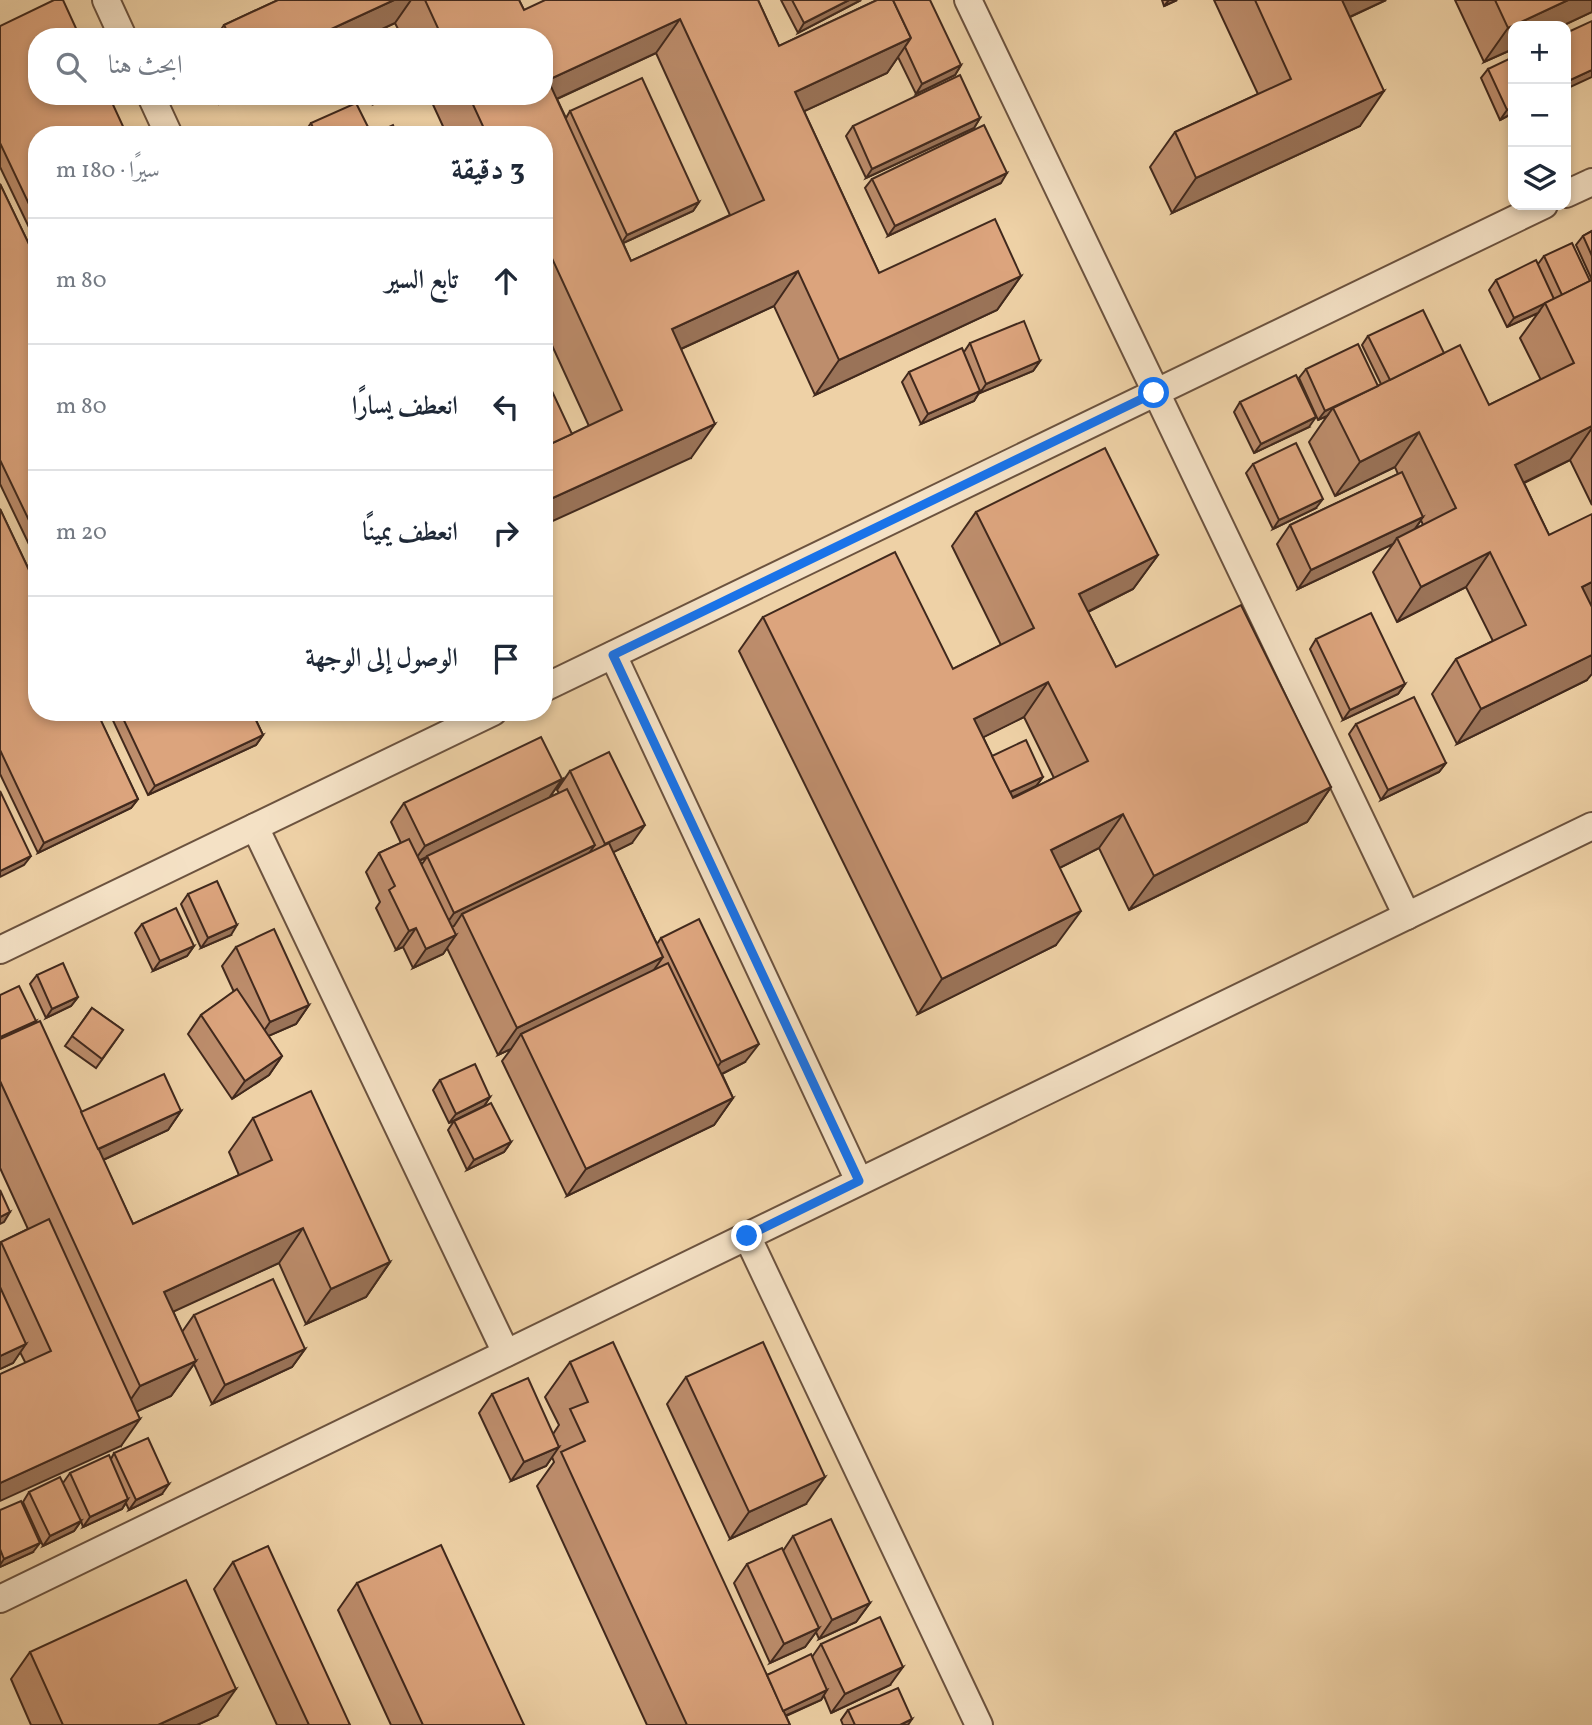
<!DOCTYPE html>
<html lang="ar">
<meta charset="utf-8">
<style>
:root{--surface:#fff;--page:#f6f6f7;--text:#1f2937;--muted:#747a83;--line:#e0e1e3}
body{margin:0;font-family:Vollkorn,Amiri,serif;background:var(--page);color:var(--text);direction:rtl}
.controls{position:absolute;right:21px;top:21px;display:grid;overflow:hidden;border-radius:14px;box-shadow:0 4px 10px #0003}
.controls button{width:63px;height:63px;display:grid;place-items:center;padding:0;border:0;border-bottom:2px solid var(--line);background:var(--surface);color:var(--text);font:35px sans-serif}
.stop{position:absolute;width:21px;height:21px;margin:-16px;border:5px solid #1a73e8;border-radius:50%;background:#fff}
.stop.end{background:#1a73e8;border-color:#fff;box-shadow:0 2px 7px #0008}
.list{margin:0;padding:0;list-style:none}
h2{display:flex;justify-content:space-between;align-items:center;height:91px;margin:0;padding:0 28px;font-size:30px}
h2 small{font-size:23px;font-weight:400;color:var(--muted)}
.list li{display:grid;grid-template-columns:46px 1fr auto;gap:21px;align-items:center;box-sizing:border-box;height:126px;padding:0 28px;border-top:2px solid var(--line)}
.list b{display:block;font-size:26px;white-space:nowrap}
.list em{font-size:23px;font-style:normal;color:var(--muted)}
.icon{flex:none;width:38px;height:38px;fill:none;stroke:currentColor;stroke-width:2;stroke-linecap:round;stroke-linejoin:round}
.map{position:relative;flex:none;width:1592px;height:1725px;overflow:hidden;direction:ltr}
.search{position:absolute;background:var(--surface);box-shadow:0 4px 10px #0003;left:28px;top:28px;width:525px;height:77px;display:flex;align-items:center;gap:18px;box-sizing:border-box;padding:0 24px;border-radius:28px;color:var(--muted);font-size:26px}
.panel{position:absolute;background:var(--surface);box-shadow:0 4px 10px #0003;left:28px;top:126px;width:525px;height:595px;border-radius:28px;direction:rtl}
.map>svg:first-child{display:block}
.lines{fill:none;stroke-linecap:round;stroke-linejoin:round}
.lane-casing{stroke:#6c533f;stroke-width:30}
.lane{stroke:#f4e1c5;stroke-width:26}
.wall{fill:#bd8d6c;stroke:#41291d;stroke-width:2;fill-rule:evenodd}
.shaded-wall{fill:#9a7358;stroke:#41291d;stroke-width:2}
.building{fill:#dca47d;stroke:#41291d;stroke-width:2;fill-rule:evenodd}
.route{stroke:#1a73e8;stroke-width:9}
</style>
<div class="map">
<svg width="1592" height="1725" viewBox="0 0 1592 1725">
<rect width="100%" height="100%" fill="#eed1a6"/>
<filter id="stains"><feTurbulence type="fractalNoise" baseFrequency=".00286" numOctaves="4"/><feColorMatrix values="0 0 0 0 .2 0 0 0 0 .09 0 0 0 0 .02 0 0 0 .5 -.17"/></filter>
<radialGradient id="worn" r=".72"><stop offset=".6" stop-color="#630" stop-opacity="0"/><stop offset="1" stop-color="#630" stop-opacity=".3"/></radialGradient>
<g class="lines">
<defs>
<g id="lane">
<path d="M106 0 123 37"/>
<path d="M968 0 1407 916"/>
<path d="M151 96 169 135"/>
<path d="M1566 194 1592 182"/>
<path d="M613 655 859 1181"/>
<path d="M544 688 1544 205"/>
<path d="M255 827 506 1353"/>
<path d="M0 950 493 712"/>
<path d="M747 1236 979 1725"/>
<path d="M0 1599 1592 826"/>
</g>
</defs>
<use href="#lane" class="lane-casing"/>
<use href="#lane" class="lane"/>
</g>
<g class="wall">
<path d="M278 0H519L524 10 758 0 779 46 877 0 961 65 955 75 916 94 898 57 887 73 804 111 879 273 1021 276 997 310 815 395 774 306 681 349 691 458 572 434 589 426 544 328V135H447L429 96H544V37H402L395 23 365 37H216L224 25ZM656 53 730 215 631 261 623 243 693 211 699 202 570 111 566 118 557 99Z"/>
<path d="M781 0H861L798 33Z"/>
<path d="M1162 0H1177L1164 6Z"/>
<path d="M1214 0H1386L1350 17 1360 126 1172 213 1150 167 1175 132 1258 94Z"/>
<path d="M1455 0H1592V12L1562 26H1513V49L1484 62Z"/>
<path d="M0 26 37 135V244L0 167Z"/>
<path d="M1488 69 1513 113 1500 120 1481 78Z"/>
<path d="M217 96H236L221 103Z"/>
<path d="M370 96H391L374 104Z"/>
<path d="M980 118 974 128 866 178 846 136 853 126Z"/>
<path d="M311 123 370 135H305L304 133Z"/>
<path d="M872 179 1001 183 888 236 865 188Z"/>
<path d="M0 184 37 261V561L0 484Z"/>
<path d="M1592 231V505L1570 460 1524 483 1549 535 1591 605 1587 680 1457 744 1432 694 1456 659 1493 641 1466 587 1397 622 1373 572 1393 544 1298 589 1277 544 1290 525 1398 474 1395 467 1335 496 1309 442 1327 416 1318 420 1299 378 1306 369 1378 386 1381 384 1362 345 1368 336 1444 353 1489 405 1541 380 1520 338 1538 313 1507 327 1489 290 1496 280 1538 264 1544 256 1590 281 1592 280 1576 245 1583 236ZM1421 520 1423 525 1415 529Z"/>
<path d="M970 343 1040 361 1033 371 979 393 974 401 921 424 902 382 909 372 964 352Z"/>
<path d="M1240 402 1309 427 1254 453 1234 412Z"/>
<path d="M1253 464 1316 508 1273 529 1246 473Z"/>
<path d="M0 509 138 799 131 808 38 853 0 774Z"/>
<path d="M976 512 1158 555 1133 589 1088 612 1116 667 1331 787 1307 822 1129 910 1099 848 1059 868 1056 945 918 1014 739 651 763 617 953 669 1001 645 952 546ZM1024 717 1054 778 1013 798 1036 786 1043 777 992 756 983 737Z"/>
<path d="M1316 639 1405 684 1398 694 1343 720 1310 649Z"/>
<path d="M109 712H252L263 735 256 745 148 795Z"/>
<path d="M1356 724 1446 763 1439 772 1381 800 1349 734Z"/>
<path d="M570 771 632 843 613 852 657 944 661 938 745 1062 722 1074 733 1098 714 1125 567 1196 502 1061 511 1049 498 1055 447 948 443 954 413 968 403 947 396 950 376 908 380 902 366 872 379 853 401 843 391 822 404 803 562 779 550 797 559 793 557 790ZM427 857 422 864 420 861Z"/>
<path d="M188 894 231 935 201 948 181 904Z"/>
<path d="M142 924 194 946 187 956 153 971 135 933Z"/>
<path d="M236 947 309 1005 296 1024 268 1036 282 1056 269 1075 232 1099 188 1034 201 1015 234 992 222 966Z"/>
<path d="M37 975 78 997 71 1006 46 1018 30 984Z"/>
<path d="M0 995 36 1021 34 1023 81 1112 181 1111 168 1130 103 1160 133 1224 239 1175 229 1152 253 1118 390 1262 366 1297 306 1324 279 1263 173 1311 182 1332 194 1315 305 1349 292 1367 212 1404 194 1364 171 1396 137 1411 121 1446 25 1362 20 1352 13 1363 0 1369V1243L28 1229 0 1168Z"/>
<path d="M92 1008 123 1030 96 1068 65 1046Z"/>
<path d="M440 1080 490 1097 484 1106 449 1123 433 1090Z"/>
<path d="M454 1121 511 1142 504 1152 467 1170 448 1130Z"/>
<path d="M570 1362 767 1675 812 1657 821 1644 890 1685 831 1713 824 1696 821 1700 786 1716 790 1725H647L537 1486 554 1462 552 1457 546 1466 511 1481 479 1413 492 1394 553 1434 559 1425 545 1397Z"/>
<path d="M686 1377 806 1504 730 1539 667 1404Z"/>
<path d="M114 1453 162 1494 129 1510 126 1503 122 1509 83 1527 81 1521 74 1531 43 1546 23 1502 29 1492 63 1483 70 1473 111 1459Z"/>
<path d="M0 1510 33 1552 0 1567Z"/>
<path d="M793 1536 870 1603 856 1622 819 1639 816 1632 805 1647 770 1663 734 1583 747 1564 783 1551Z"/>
<path d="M233 1562 350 1725H277L214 1589Z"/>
<path d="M357 1583 524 1725H391L338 1610Z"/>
<path d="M30 1652 217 1716 197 1725H31L11 1679Z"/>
<path d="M848 1710 908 1725H843L841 1720Z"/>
</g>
<g class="shaded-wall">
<path d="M394 0H411L395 23 365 37H314Z"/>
<path d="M849 0H861L798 33 804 23Z"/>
<path d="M1169 0H1177L1164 6Z"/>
<path d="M1339 0H1386L1317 32Z"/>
<path d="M1568 0H1592V12L1562 26H1513V49L1484 62 1508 28Z"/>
<path d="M680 19 656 53 524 114 548 80Z"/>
<path d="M911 38 887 73 770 127 795 92Z"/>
<path d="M961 65 955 75 916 94 922 84Z"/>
<path d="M1592 70V77L1566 89V82Z"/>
<path d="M1384 91 1360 126 1172 213 1196 178Z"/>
<path d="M226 96H236L221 103Z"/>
<path d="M379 96H391L374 104Z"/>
<path d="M1513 107V113L1500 120 1507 110Z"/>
<path d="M980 118 974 128 866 178 872 169Z"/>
<path d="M1007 173 1001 183 888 236 895 226Z"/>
<path d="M699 202 693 211 621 244 627 235Z"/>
<path d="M798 271 774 306 648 364 672 329Z"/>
<path d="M1021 276 997 310 815 395 839 360Z"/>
<path d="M1545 303 1538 313 1507 327 1514 318Z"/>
<path d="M1040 361 1033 371 980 393 986 384Z"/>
<path d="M1378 386 1333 408 1327 416 1318 420 1325 411Z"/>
<path d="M980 391 974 401 921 424 928 414Z"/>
<path d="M1316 417 1309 427 1254 453 1261 444Z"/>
<path d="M715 424 691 458 544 525V502Z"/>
<path d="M1592 426V428L1570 460 1490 499 1515 465Z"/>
<path d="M1419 432 1395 467 1335 496 1360 462Z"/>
<path d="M1323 499 1316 508 1273 529 1279 520Z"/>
<path d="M1423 517 1410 536 1397 538 1393 544 1298 589 1311 570Z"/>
<path d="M1490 552 1466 587 1397 622 1421 587Z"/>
<path d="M1158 555 1133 589 1055 628 1079 594Z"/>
<path d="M1592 582V605L1558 621 1582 587Z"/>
<path d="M1592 655V674L1587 680 1457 744 1481 709Z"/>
<path d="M1048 682 1024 717 950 754 974 719Z"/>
<path d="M1405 684 1398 694 1343 720 1350 710Z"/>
<path d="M263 735 256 745 148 795 155 786Z"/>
<path d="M1446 763 1439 772 1381 800 1388 790Z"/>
<path d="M1043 777 1036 786 990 808 997 798Z"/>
<path d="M562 779 549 798 412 864 425 846Z"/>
<path d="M1331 787 1307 822 1129 910 1154 876Z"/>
<path d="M138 799 131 808 38 853 44 843Z"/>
<path d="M1123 814 1099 848 1026 885 1051 850Z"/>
<path d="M645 825 632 843 592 863 605 844Z"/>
<path d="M595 845 581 864 462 914 454 926 441 932 454 913Z"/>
<path d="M31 856 24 865 0 877V871Z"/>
<path d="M1081 911 1056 945 918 1014 942 979Z"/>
<path d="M237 925 231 935 201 948 208 938Z"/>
<path d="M416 928 403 947 396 950 409 931Z"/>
<path d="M456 935 443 954 413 968 426 949Z"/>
<path d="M194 946 187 956 153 971 160 961Z"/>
<path d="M663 957 644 984 521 1034 511 1049 498 1055 517 1028Z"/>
<path d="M78 997 71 1006 46 1018 52 1009Z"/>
<path d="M309 1005 296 1024 257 1041 270 1022Z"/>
<path d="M36 1021 29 1031 0 1044V1037Z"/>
<path d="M759 1044 745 1062 708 1081 721 1062Z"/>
<path d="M282 1056 269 1075 232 1099 245 1081Z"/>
<path d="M490 1097 484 1106 449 1123 456 1114Z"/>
<path d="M733 1098 714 1125 567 1196 586 1169Z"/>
<path d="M181 1111 168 1130 79 1171 92 1152Z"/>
<path d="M511 1142 504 1152 467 1170 474 1160Z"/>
<path d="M10 1212 4 1222 0 1224V1217Z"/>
<path d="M303 1228 279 1263 140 1327 164 1292Z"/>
<path d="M390 1262 366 1297 306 1324 331 1289Z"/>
<path d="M26 1344 13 1363 0 1369V1356Z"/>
<path d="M305 1349 292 1367 212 1404 225 1385Z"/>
<path d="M196 1361 171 1396 116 1421 140 1386Z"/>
<path d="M140 1419 121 1446 0 1501V1483Z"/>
<path d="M559 1447 546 1466 511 1481 524 1462Z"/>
<path d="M825 1477 806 1504 730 1539 749 1512Z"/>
<path d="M169 1484 162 1494 129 1510 136 1500Z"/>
<path d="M128 1499 122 1509 83 1527 90 1517Z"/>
<path d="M81 1521 74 1531 43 1546 50 1536Z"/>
<path d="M40 1543 33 1552 0 1567V1565L4 1559Z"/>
<path d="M870 1603 856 1622 819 1639 832 1620Z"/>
<path d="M819 1628 805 1647 770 1663 784 1644Z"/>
<path d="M903 1667 890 1685 831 1713 845 1694Z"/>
<path d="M236 1689 217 1716 197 1725H158Z"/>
<path d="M827 1690 821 1700 771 1722 778 1713Z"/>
<path d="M912 1719 908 1725H900Z"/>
</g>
<g class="building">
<path d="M54 0H63L80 37H37V96H109L127 135H37V221L0 143V26Z"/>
<path d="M278 0H394L314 37H230L224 25Z"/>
<path d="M425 0H519L524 10 545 0H758L779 46 877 0H893L911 38 795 92 879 273 995 219 1021 276 839 360 798 271 672 329 715 424 544 502V447L622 410 544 241V135H487L469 96H544V37H442ZM680 19 764 200 631 261 548 80Z"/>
<path d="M792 0H849L804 23Z"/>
<path d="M893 0H930L961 65 922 84 905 47 911 38Z"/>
<path d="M1255 0H1342L1384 91 1196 178 1175 132 1291 79Z"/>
<path d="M1495 0H1568L1508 28Z"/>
<path d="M1592 21V70L1566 82V33Z"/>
<path d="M1513 57V107L1507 110 1488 69Z"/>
<path d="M960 75 980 118 872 169 853 126Z"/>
<path d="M642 78 699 202 627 235 570 111Z"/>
<path d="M356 103 371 133 368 135H316L311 123Z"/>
<path d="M393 125 397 135H372Z"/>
<path d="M984 125 1007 173 895 226 872 179Z"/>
<path d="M0 184 37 261V537L0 460Z"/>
<path d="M1592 231V256L1583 236Z"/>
<path d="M1572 243 1590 281 1562 295 1544 256Z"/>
<path d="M1536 260 1554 299 1514 318 1496 280Z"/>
<path d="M1592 280V426L1515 465 1549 535 1592 514V582L1582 587 1592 607V655L1481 709 1456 659 1526 625 1490 552 1421 587 1397 538 1456 508 1419 432 1360 462 1333 408 1460 345 1489 405 1574 363 1545 303Z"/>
<path d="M1423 310 1444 353 1390 380 1368 336Z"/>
<path d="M1024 321 1040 361 986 384 970 343Z"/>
<path d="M1358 344 1378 386 1325 411 1306 369Z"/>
<path d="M962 348 980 391 928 414 909 372Z"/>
<path d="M544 374 572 434 544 447Z"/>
<path d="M1296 375 1316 417 1261 444 1240 402Z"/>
<path d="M1296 443 1323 499 1279 520 1253 464Z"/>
<path d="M1105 448 1158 555 1079 594 1116 667 1241 605 1331 787 1154 876 1123 814 1051 850 1081 911 942 979 763 617 895 552 953 669 1034 628 976 512ZM1048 682 1088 761 1013 798 974 719Z"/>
<path d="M1402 472 1423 517 1311 570 1290 525Z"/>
<path d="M0 509 37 587V712H97L138 799 44 843 0 750Z"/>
<path d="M1371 613 1405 684 1350 710 1316 639Z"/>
<path d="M1414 697 1446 763 1388 790 1356 724Z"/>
<path d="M120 712H252L263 735 155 786Z"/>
<path d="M541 737 562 779 425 846 404 803Z"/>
<path d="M1026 740 1043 777 1010 792 992 756Z"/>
<path d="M609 752 645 825 605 844 570 771Z"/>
<path d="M567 789 595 845 454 913 427 856Z"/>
<path d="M0 791 31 856 0 871Z"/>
<path d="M409 839 456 935 426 949 416 928 409 931 389 890 395 886 379 853Z"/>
<path d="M609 843 663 957 517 1028 462 914Z"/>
<path d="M217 881 237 925 208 938 188 894Z"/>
<path d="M176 908 194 946 160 961 142 924Z"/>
<path d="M699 919 759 1044 721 1062 661 938Z"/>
<path d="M274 929 309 1005 270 1022 236 947Z"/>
<path d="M63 963 78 997 52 1009 37 975Z"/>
<path d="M668 963 733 1098 586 1169 521 1034Z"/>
<path d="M19 986 36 1021 0 1037V995Z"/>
<path d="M237 989 282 1056 245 1081 201 1015Z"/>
<path d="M92 1008 123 1030 102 1059 72 1036Z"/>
<path d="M40 1021 133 1224 272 1160 253 1118 311 1091 390 1262 331 1289 303 1228 164 1292 196 1361 140 1386 0 1081V1039Z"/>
<path d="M475 1064 490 1097 456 1114 440 1080Z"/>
<path d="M164 1074 181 1111 98 1149 81 1112Z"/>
<path d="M491 1103 511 1142 474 1160 454 1121Z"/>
<path d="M0 1190 10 1212 0 1217Z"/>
<path d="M49 1219 140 1419 0 1483V1374L51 1351 1 1242Z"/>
<path d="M273 1279 305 1349 225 1385 194 1315Z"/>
<path d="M0 1287 26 1344 0 1356Z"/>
<path d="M613 1342 790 1725H687L561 1452 585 1441 570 1409 588 1402 570 1362Z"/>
<path d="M763 1342 825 1477 749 1512 686 1377Z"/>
<path d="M528 1378 559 1447 524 1462 492 1394Z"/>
<path d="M148 1438 169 1484 136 1500 114 1453Z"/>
<path d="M109 1455 128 1499 90 1517 70 1473Z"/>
<path d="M60 1477 81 1521 50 1536 29 1492Z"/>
<path d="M21 1501 40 1543 4 1559 0 1549V1510Z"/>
<path d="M831 1519 870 1603 832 1620 793 1536Z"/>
<path d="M441 1545 524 1725H423L357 1583Z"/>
<path d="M268 1546 350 1725H309L233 1562Z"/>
<path d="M782 1548 819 1628 784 1644 747 1564Z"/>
<path d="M186 1580 236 1689 158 1725H63L30 1652Z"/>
<path d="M880 1617 903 1667 845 1694 821 1644Z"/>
<path d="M811 1654 827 1690 783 1711 767 1675Z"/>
<path d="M898 1688 912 1719 900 1725H855L848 1710Z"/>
</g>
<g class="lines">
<path class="route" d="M747 1236 859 1181 613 655 1154 393"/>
</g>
<rect width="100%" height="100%" filter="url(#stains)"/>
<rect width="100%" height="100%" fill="url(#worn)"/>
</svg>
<div class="controls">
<button>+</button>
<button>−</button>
<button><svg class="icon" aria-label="layers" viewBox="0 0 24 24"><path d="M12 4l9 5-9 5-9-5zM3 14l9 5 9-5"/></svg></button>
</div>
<div class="stop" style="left:1154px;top:393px"></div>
<div class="stop end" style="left:747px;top:1236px"></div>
<div class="search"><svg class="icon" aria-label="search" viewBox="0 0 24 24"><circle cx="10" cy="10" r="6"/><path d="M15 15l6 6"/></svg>ابحث هنا</div>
<section class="panel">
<h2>3 دقيقة<small>سيرًا · 180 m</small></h2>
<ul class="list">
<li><svg class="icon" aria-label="ahead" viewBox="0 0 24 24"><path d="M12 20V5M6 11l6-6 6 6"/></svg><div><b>تابع السير</b></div><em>80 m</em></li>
<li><svg class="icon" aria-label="left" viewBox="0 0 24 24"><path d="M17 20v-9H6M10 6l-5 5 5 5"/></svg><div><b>انعطف يسارًا</b></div><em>80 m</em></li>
<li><svg class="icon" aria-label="right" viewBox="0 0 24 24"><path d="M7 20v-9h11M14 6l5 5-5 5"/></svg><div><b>انعطف يمينًا</b></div><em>20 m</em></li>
<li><svg class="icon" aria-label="arrive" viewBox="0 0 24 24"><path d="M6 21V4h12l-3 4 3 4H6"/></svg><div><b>الوصول إلى الوجهة</b></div></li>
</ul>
</section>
</div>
